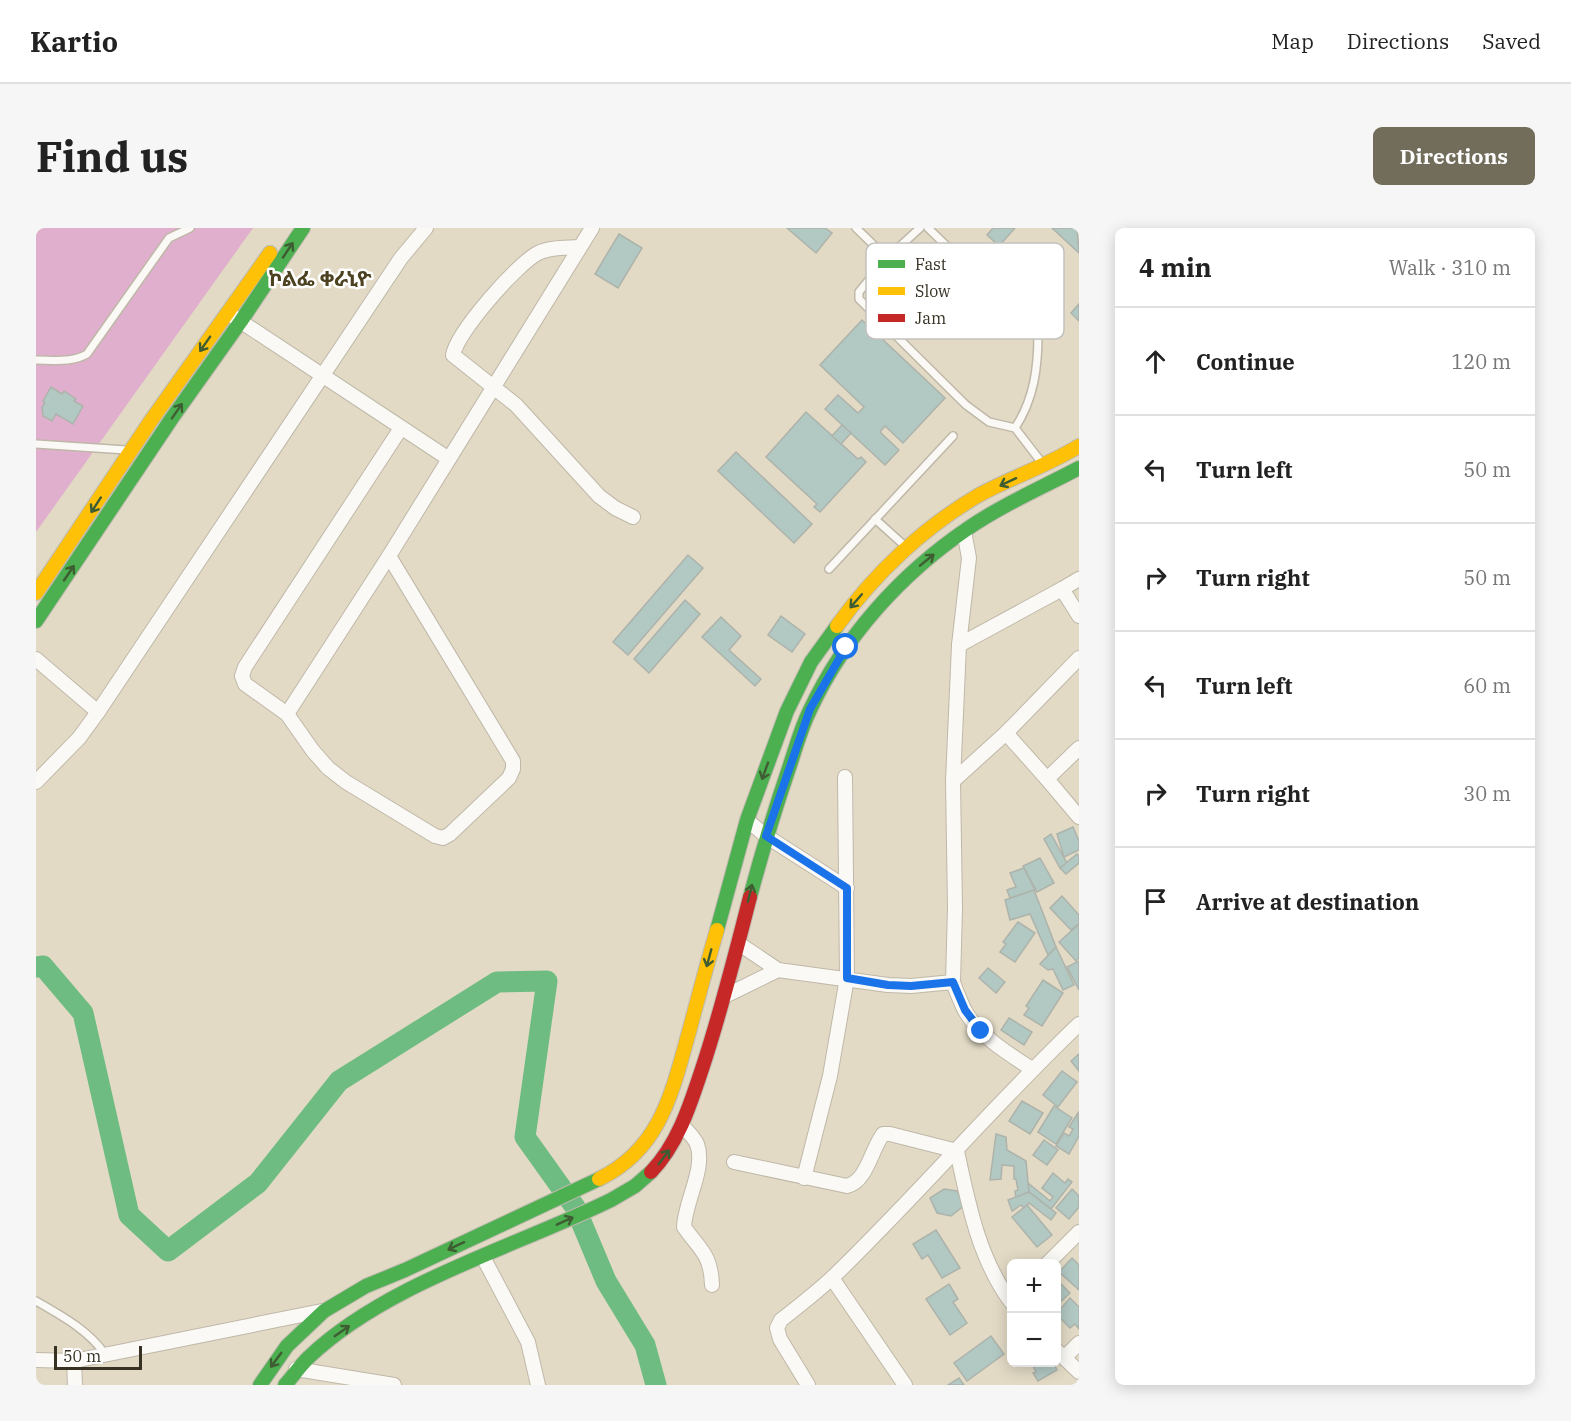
<!DOCTYPE html>
<meta charset="utf-8">
<style>
:root{--surface:#fff;--page:#f6f6f6;--text:#222;--muted:#767676;--line:#e0e0e0;--accent:#726c5b}
body{margin:0;font-family:"IBM Plex Serif","Noto Sans Ethiopic",serif;background:var(--page);color:var(--text)}
.controls{position:absolute;right:18px;bottom:18px;display:grid;overflow:hidden;border-radius:9px;box-shadow:0 3px 15px #0003}
.controls button{width:54px;height:54px;display:grid;place-items:center;padding:0;border:0;border-bottom:2px solid var(--line);background:var(--surface);color:var(--text);font:30px sans-serif}
.scale{position:absolute;left:18px;bottom:15px;width:88px;box-sizing:border-box;padding-left:6px;border:3px solid #363122;border-top:0;font-size:16px;line-height:21px;white-space:nowrap;color:#363122;-webkit-text-stroke:4px #fff;paint-order:stroke}
.stop{position:absolute;width:18px;height:18px;margin:-14px;border:4px solid #1a73e8;border-radius:50%;background:#fff}
.stop.end{background:#1a73e8;border-color:#fff;box-shadow:0 2px 6px #0008}
.list{margin:0;padding:0;list-style:none}
h2{display:flex;justify-content:space-between;align-items:center;height:78px;margin:0;padding:0 24px;font-size:26px}
h2 small{font-size:20px;font-weight:400;color:var(--muted)}
.list li{display:grid;grid-template-columns:39px 1fr auto;gap:18px;align-items:center;box-sizing:border-box;height:108px;padding:0 24px;border-top:2px solid var(--line)}
.list b{display:block;font-size:22px;white-space:nowrap}
.list em{font-size:20px;font-style:normal;color:var(--muted)}
.icon{flex:none;width:33px;height:33px;fill:none;stroke:currentColor;stroke-width:2;stroke-linecap:round;stroke-linejoin:round}
.map{position:relative;flex:none;width:1043px;height:1157px;overflow:hidden;border-radius:9px}
header{display:flex;align-items:center;gap:36px;box-sizing:border-box;height:84px;padding:0 30px;background:var(--surface);border-bottom:2px solid var(--line)}
header strong{font-size:28px}
nav{display:flex;gap:33px;margin-inline-start:auto;font-size:21px}
.intro{display:flex;align-items:center;justify-content:space-between;box-sizing:border-box;height:144px;padding:0 36px}
h1{margin:0;font-size:42px}
.button{padding:15px 27px;border-radius:9px;background:var(--accent);color:#fff;font-size:21px;font-weight:700}
main{display:flex;gap:36px;padding:0 36px}
aside{flex:1;background:var(--surface);border-radius:9px;box-shadow:0 3px 15px #0003}
.map>svg:first-child{display:block}
.green{fill:#e1afce}
.lines{fill:none;stroke-linecap:round;stroke-linejoin:round}
.river{stroke:#6fbc82;stroke-width:21}
.building{fill:#b2c8c3;stroke:#adb3ab;stroke-width:1.5}
.lane-casing{stroke:#bfb8a8;stroke-width:10}
.street-casing{stroke:#bfb8a8;stroke-width:16}
.fast-casing{stroke:#bdb9ae;stroke-width:16}
.slow-casing{stroke:#bdb9ae;stroke-width:16}
.jam-casing{stroke:#bdb9ae;stroke-width:16}
.lane{stroke:#fbf9f6;stroke-width:7}
.street{stroke:#fbf9f6;stroke-width:14}
.fast{stroke:#4caf50;stroke-width:14}
.slow{stroke:#ffc107;stroke-width:14}
.jam{stroke:#c62828;stroke-width:14}
.oneway{stroke:#3e5d32}
.route{stroke:#1a73e8;stroke-width:8}
.labels{text-anchor:middle;stroke-width:5;stroke-linejoin:round;paint-order:stroke}
.district-label{font-size:21px;font-weight:bold;fill:#4d4220;stroke:#fff}
.key{fill:#fff;stroke:#c3c1bd;stroke-width:1.5}
.key-label{font-size:16px;fill:#363122}
</style>
<header>
<strong>Kartio</strong>
<nav><a>Map</a><a>Directions</a><a>Saved</a></nav>
</header>
<div class="intro"><h1>Find us</h1><a class="button">Directions</a></div>
<main>
<div class="map">
<svg width="1043" height="1157" viewBox="0 0 1043 1157">
<rect width="100%" height="100%" fill="#e2dac5"/>
<path class="green" d="M0 0H217L0 304Z"/>
<g class="lines">
<path class="river" d="M0 739 7 738 47 785 93 987 132 1023 222 955 303 853 461 754 511 753 489 909 539 979 570 1053 609 1117 620 1157"/>
</g>
<g class="building">
<path d="M751 0H789L796 5 780 25Z"/>
<path d="M957 0H979L963 18 951 7Z"/>
<path d="M1016 0H1041L1043 25Z"/>
<path d="M583 6 606 20 582 60 559 46Z"/>
<path d="M1043 76V93L1035 85Z"/>
<path d="M826 92 909 170 867 215 849 198 844 204 863 222 849 237 789 181 802 167 822 185 828 179 784 137Z"/>
<path d="M15 159 26 166 28 163 40 171 38 173 47 178 37 196 20 186 16 193 7 188 6 179 9 175 7 173Z"/>
<path d="M770 184 822 231 825 229 830 234 784 284 778 279 781 276 730 229Z"/>
<path d="M806 197 815 205 805 216 796 208Z"/>
<path d="M700 224 776 296 758 315 682 243Z"/>
<path d="M652 327 667 340 592 427 577 414Z"/>
<path d="M649 372 664 386 613 445 598 431Z"/>
<path d="M745 388 769 406 756 424 732 407Z"/>
<path d="M685 389 705 408 693 422 725 451 719 458 666 409Z"/>
<path d="M1037 599 1043 613V622L1028 629 1021 606Z"/>
<path d="M1015 606 1031 635 1024 640 1008 611Z"/>
<path d="M1041 626 1043 628V635L1030 646 1024 640Z"/>
<path d="M1004 630 1018 655 1001 664 987 638Z"/>
<path d="M988 640 999 662 974 670 971 662 980 659 974 645Z"/>
<path d="M998 662 1020 719 1012 727 994 686 974 692 969 672Z"/>
<path d="M1026 668 1043 687V696L1035 702 1014 680Z"/>
<path d="M982 694 999 705 979 734 964 724 970 716 967 714Z"/>
<path d="M1043 696V730L1040 733 1023 714Z"/>
<path d="M1020 719 1038 757 1027 762 1017 741 1012 742 1004 736Z"/>
<path d="M1043 733V762L1031 739Z"/>
<path d="M952 740 969 754 960 765 943 750Z"/>
<path d="M1007 752 1027 765 1006 798 988 787 993 780 990 778Z"/>
<path d="M973 790 996 804 988 817 965 802Z"/>
<path d="M1043 826V843L1035 833Z"/>
<path d="M1026 843 1041 854 1022 879 1007 867Z"/>
<path d="M986 873 1007 885 994 906 973 893Z"/>
<path d="M1018 878 1036 890 1020 916 1002 904Z"/>
<path d="M1042 885 1043 908 1033 926 1020 918 1028 905 1033 908 1037 901 1033 899Z"/>
<path d="M960 906 970 909 971 922 990 933 993 964 980 970 979 963 982 962 980 951H978V938L966 937 965 951 954 952Z"/>
<path d="M1008 912 1022 922 1011 937 997 927Z"/>
<path d="M1017 945 1029 955 1032 951 1036 954 1015 981 993 964 992 955 1014 973 1017 969 1006 960Z"/>
<path d="M908 961 921 963 929 977 915 988 901 985 894 970Z"/>
<path d="M1036 961 1043 968V979L1033 991 1020 980Z"/>
<path d="M993 964 1020 985 1015 992 993 975 988 980 985 977 976 983 972 972Z"/>
<path d="M991 977 1016 1007 1001 1019 976 989Z"/>
<path d="M900 1002 924 1040 906 1050 892 1027 886 1031 877 1016Z"/>
<path d="M1036 1030 1043 1037V1062L1023 1044Z"/>
<path d="M1021 1052 1034 1065 1020 1078V1053Z"/>
<path d="M913 1056 922 1071 917 1074 931 1095 914 1107 890 1071Z"/>
<path d="M1034 1070 1043 1079V1101L1039 1096 1034 1100 1020 1086Z"/>
<path d="M955 1108 968 1126 931 1153 918 1135Z"/>
<path d="M995 1134H1017L1021 1142 1002 1153 997 1145 1000 1144Z"/>
<path d="M923 1150 928 1157H912Z"/>
</g>
<g class="lines">
<defs>
<g id="lane">
<path d="M820 0 851 30"/>
<path d="M884 0 851 30 823 64V71L930 177 953 194 979 200 1006 235"/>
<path d="M892 0 1002 106C1002 140 998 171 979 200"/>
<path d="M0 132C17 132 36 135 51 126L133 10 154 0"/>
<path d="M0 216 90 222"/>
<path d="M839 291 869 318"/>
<path d="M793 341 917 208"/>
<path d="M0 1073C26 1088 52 1102 69 1126"/>
</g>
<g id="street">
<path d="M543 19C530 20 514 19 502 25 481 36 421 104 417 127L480 177 563 268 579 280 597 289"/>
<path d="M198 89 413 231"/>
<path d="M353 328 477 533V541L473 550 414 606 407 610 399 608 310 554 292 540 277 523 251 486 209 456 206 448 209 439 365 200"/>
<path d="M1026 361 1043 351"/>
<path d="M923 417 1026 361 1043 388"/>
<path d="M0 431 62 484"/>
<path d="M251 486 353 328 556 0"/>
<path d="M970 505 1011 551 1043 589"/>
<path d="M1011 551 1043 520"/>
<path d="M917 553 970 505 1043 430"/>
<path d="M0 554 43 510 62 484 365 30 390 0"/>
<path d="M711 592 730 608 811 660"/>
<path d="M702 715 742 742 852 757 875 758 917 754C920 763 924 772 928 781 942 807 971 825 996 841"/>
<path d="M917 754 919 680 917 553 923 417 933 330 928 303"/>
<path d="M689 768 742 742"/>
<path d="M646 897C651 903 658 909 661 916 670 940 649 973 648 999 664 1022 675 1026 676 1057"/>
<path d="M698 934 811 958C831 953 835 922 847 906H854L921 923C932 975 943 1031 975 1074"/>
<path d="M768 950 794 848 811 750 809 549"/>
<path d="M447 1029 492 1114 502 1157"/>
<path d="M1011 1036 1043 1004"/>
<path d="M796 1050 869 1157"/>
<path d="M1020 1122 1043 1144"/>
<path d="M1028 1130 1043 1115"/>
<path d="M0 1132 38 1133 39 1157"/>
<path d="M38 1133 286 1083"/>
<path d="M260 1141 358 1157"/>
<path d="M772 1157 744 1111 741 1100 745 1092C763 1078 781 1064 798 1048 882 967 958 877 1043 796"/>
</g>
<g id="fast">
<path d="M0 393 136 190 205 93 267 0"/>
<path d="M714 669C726 624 739 581 754 537 760 519 765 500 774 482 808 409 865 346 931 301 966 277 1005 260 1043 240"/>
<path d="M681 702 711 592 751 483 775 434 801 398"/>
<path d="M224 1157 251 1118 288 1083 330 1058 369 1042 563 951"/>
<path d="M249 1157C257 1148 264 1138 273 1129 351 1055 479 1019 575 972L599 958 615 944"/>
</g>
<g id="slow">
<path d="M0 365 114 194 234 25"/>
<path d="M801 398C838 346 888 299 943 267 976 249 1011 238 1043 218"/>
<path d="M563 951C625 921 636 864 653 804 662 770 671 736 681 702"/>
</g>
<path id="jam" d="M615 944C642 916 654 877 666 841 685 784 699 727 714 669"/>
</defs>
<use href="#lane" class="lane-casing"/>
<use href="#street" class="street-casing"/>
<use href="#fast" class="fast-casing"/>
<use href="#slow" class="slow-casing"/>
<use href="#jam" class="jam-casing"/>
<use href="#lane" class="lane"/>
<use href="#street" class="street"/>
<use href="#fast" class="fast"/>
<use href="#slow" class="slow"/>
<use href="#jam" class="jam"/>
</g>
<defs><path id="oneway-shaft" d="M-6 0H5M1.5-3L5.5 0L1.5 3" fill="none" stroke-width="1.6" stroke-linecap="round" stroke-linejoin="round" transform="scale(1.5)"/></defs>
<g class="oneway">
<use href="#oneway-shaft" transform="translate(252 22) rotate(-56)"/>
<use href="#oneway-shaft" transform="translate(169 116) rotate(125)"/>
<use href="#oneway-shaft" transform="translate(141 183) rotate(-55)"/>
<use href="#oneway-shaft" transform="translate(972 254) rotate(155)"/>
<use href="#oneway-shaft" transform="translate(60 277) rotate(123)"/>
<use href="#oneway-shaft" transform="translate(891 332) rotate(-39)"/>
<use href="#oneway-shaft" transform="translate(33 345) rotate(-56)"/>
<use href="#oneway-shaft" transform="translate(820 373) rotate(131)"/>
<use href="#oneway-shaft" transform="translate(729 543) rotate(110)"/>
<use href="#oneway-shaft" transform="translate(714 665) rotate(-76)"/>
<use href="#oneway-shaft" transform="translate(673 730) rotate(105)"/>
<use href="#oneway-shaft" transform="translate(628 929) rotate(-53)"/>
<use href="#oneway-shaft" transform="translate(529 993) rotate(-24)"/>
<use href="#oneway-shaft" transform="translate(420 1018) rotate(155)"/>
<use href="#oneway-shaft" transform="translate(306 1103) rotate(-35)"/>
<use href="#oneway-shaft" transform="translate(240 1132) rotate(126)"/>
</g>
<g class="lines">
<path class="route" d="M810 419 774 481 730 608 811 660V750L852 757 875 758 917 754 929 782 945 803"/>
</g>
<g class="labels">
<g class="district-label">
<text x="284" y="58">ኮልፌ ቀራኒዮ</text>
</g>
</g>
<rect x="830" y="15" width="198" height="96" rx="9" class="key"/>
<rect x="842" y="32" width="27" height="8" fill="#4caf50"/>
<rect x="842" y="59" width="27" height="8" fill="#ffc107"/>
<rect x="842" y="86" width="27" height="8" fill="#c62828"/>
<g class="key-label">
<text x="879" y="42">Fast</text>
<text x="879" y="69">Slow</text>
<text x="879" y="96">Jam</text>
</g>
</svg>
<div class="controls">
<button>+</button>
<button>−</button>
</div>
<div class="scale">50 m</div>
<div class="stop" style="left:810px;top:419px"></div>
<div class="stop end" style="left:945px;top:803px"></div>
</div>
<aside>
<h2>4 min<small>Walk · 310 m</small></h2>
<ul class="list">
<li><svg class="icon" aria-label="ahead" viewBox="0 0 24 24"><path d="M12 20V5M6 11l6-6 6 6"/></svg><div><b>Continue</b></div><em>120 m</em></li>
<li><svg class="icon" aria-label="left" viewBox="0 0 24 24"><path d="M17 20v-9H6M10 6l-5 5 5 5"/></svg><div><b>Turn left</b></div><em>50 m</em></li>
<li><svg class="icon" aria-label="right" viewBox="0 0 24 24"><path d="M7 20v-9h11M14 6l5 5-5 5"/></svg><div><b>Turn right</b></div><em>50 m</em></li>
<li><svg class="icon" aria-label="left" viewBox="0 0 24 24"><path d="M17 20v-9H6M10 6l-5 5 5 5"/></svg><div><b>Turn left</b></div><em>60 m</em></li>
<li><svg class="icon" aria-label="right" viewBox="0 0 24 24"><path d="M7 20v-9h11M14 6l5 5-5 5"/></svg><div><b>Turn right</b></div><em>30 m</em></li>
<li><svg class="icon" aria-label="arrive" viewBox="0 0 24 24"><path d="M6 21V4h12l-3 4 3 4H6"/></svg><div><b>Arrive at destination</b></div></li>
</ul>
</aside>
</main>
